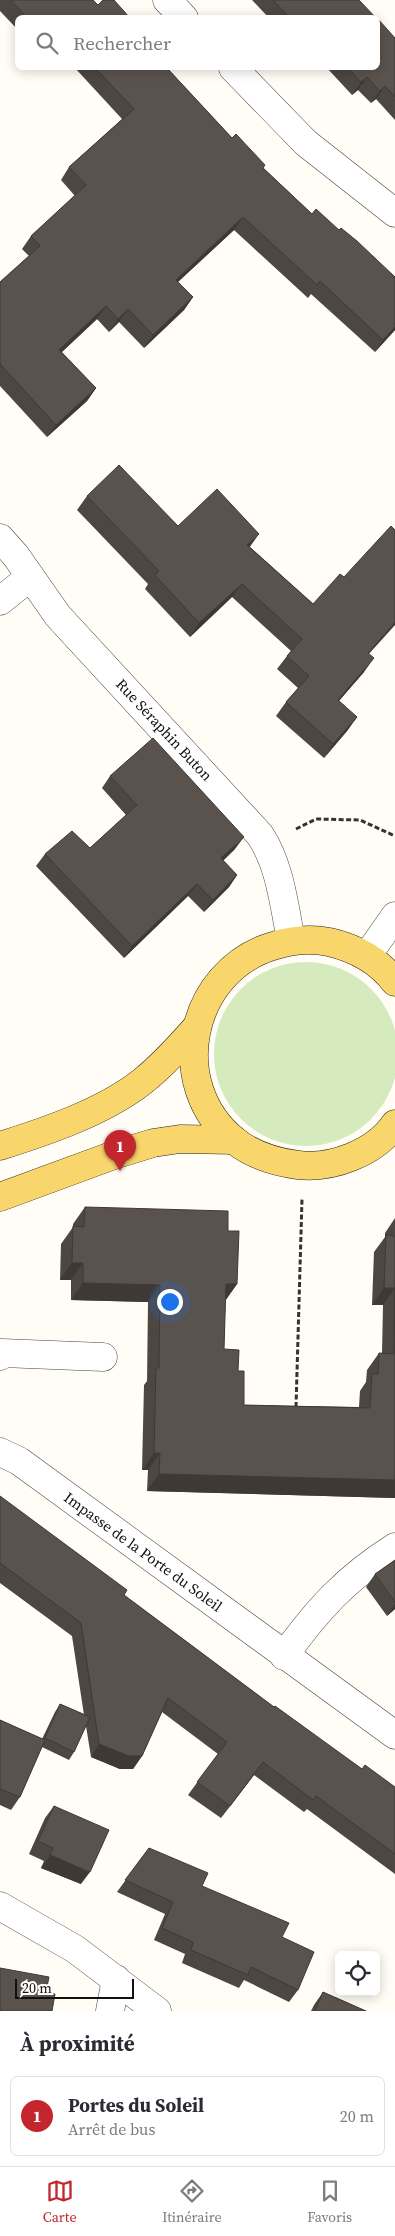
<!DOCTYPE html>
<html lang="fr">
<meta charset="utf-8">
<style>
:root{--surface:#fff;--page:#f2f2f3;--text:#2b2b33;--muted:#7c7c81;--line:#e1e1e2;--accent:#c4262e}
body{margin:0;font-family:"Source Serif 4",serif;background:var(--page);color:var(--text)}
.controls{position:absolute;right:15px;bottom:15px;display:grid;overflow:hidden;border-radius:8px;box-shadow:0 2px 12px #0003}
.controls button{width:45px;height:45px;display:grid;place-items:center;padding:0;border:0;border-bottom:1px solid var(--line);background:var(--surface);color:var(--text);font:25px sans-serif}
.scale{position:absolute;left:15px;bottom:12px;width:119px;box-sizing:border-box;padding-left:5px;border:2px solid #111;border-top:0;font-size:14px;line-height:18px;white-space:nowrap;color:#111;-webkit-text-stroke:4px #fff;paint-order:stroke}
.you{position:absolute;left:169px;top:1301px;width:18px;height:18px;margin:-12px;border:4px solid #fff;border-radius:50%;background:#1a73e8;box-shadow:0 0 0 8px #1a73e833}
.badge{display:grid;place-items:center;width:32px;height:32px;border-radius:50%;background:var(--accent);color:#fff;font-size:16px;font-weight:700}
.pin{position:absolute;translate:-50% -41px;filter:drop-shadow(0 1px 2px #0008)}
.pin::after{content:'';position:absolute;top:26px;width:18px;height:15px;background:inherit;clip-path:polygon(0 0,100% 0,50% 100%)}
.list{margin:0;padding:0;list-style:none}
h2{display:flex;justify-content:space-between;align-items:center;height:65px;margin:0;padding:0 20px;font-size:21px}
h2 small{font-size:16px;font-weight:400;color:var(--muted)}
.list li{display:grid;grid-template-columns:32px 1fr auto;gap:15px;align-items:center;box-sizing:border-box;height:80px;margin:0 10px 10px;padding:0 10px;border:1px solid var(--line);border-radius:8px}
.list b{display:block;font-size:19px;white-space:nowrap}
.list p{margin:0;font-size:16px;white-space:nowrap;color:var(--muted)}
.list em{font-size:16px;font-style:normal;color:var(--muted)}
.icon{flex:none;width:28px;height:28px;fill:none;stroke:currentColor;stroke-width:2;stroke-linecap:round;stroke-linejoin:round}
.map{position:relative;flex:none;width:395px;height:2011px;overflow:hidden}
.search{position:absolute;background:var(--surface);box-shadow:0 2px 12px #0003;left:15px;right:15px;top:15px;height:55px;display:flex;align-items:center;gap:12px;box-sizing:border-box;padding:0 18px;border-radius:8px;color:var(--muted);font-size:19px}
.sheet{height:155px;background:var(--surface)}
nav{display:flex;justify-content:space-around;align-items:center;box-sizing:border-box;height:70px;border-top:1px solid var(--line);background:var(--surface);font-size:14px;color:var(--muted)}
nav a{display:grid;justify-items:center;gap:2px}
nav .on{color:var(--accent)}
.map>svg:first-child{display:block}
.green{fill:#d5ebbd}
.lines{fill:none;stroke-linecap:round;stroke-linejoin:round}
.minor-casing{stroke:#444;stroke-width:29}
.major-casing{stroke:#222;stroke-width:29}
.path{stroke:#333;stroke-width:3;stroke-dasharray:5 2.5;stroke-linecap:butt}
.minor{stroke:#fff;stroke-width:28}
.major{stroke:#f9d66b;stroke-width:28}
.wall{fill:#4d4742}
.shaded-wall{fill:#3f3936}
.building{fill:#5a524d;stroke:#3f3936}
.labels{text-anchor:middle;stroke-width:5;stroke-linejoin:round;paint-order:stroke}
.street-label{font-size:15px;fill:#111;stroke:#fff}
</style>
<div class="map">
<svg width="395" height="2011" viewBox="0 0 395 2011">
<rect width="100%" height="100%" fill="#fffdf5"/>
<circle class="green" cx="306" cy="1054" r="92"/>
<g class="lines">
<defs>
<g id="minor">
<path d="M167 0 184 18"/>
<path d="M233 68 306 143 395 213"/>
<path d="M0 538 16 556 58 616 260 835C280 865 284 905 291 940"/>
<path d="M0 601 30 577"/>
<path d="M367 956 395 916"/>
<path d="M0 1356 2 1353 103 1357"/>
<path d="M0 1452 19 1461 395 1735"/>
<path d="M284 1656C317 1610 346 1578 395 1547"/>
<path d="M0 1906 75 1949 157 2011"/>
<path d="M110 2011 116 1979"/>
</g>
<g id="major">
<path d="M395 982C379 961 355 948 329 942 309 938 292 940 273 946 189 971 165 1085 235 1141 253 1155 275 1162 298 1165 332 1169 375 1153 395 1124"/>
<path d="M0 1146C47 1131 104 1112 143 1081 163 1065 179 1047 195 1029"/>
<path d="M0 1197 114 1155 153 1143 180 1139 234 1140"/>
</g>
</defs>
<use href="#minor" class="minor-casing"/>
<use href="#major" class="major-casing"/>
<g class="path">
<path d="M296 829 316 819 360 820 395 836"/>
<path d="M296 1407 302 1199"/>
</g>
<use href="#minor" class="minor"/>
<use href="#major" class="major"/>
</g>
<g class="wall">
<path d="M0 0H93L98 5 130 18H18V30L0 11Z"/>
<path d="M252 0H351L376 18H269Z"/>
<path d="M395 38V120L376 99 371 103 358 90 352 95 327 68H378Z"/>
<path d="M75 68H167L232 138 312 214 339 230 395 277V330L375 352 311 294 308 298 234 230 178 282 193 297 184 310 144 348 119 322 109 332 97 319 62 352 96 388 87 401 47 437 0 386V282L29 256 22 249 31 236 75 196 61 180 69 167 122 119Z"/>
<path d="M87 496 178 526 250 547 369 654 364 672 339 701 357 717 347 731 324 758 276 716 286 702 298 688 277 669 287 656 291 651 232 597 190 637 145 589 148 584 77 510Z"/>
<path d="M110 776 235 849 223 861 237 875 229 887 204 912 188 896 124 958 36 866 45 854 90 848 126 815 102 788Z"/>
<path d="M85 1207 228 1231 237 1284 225 1301 224 1349 238 1371 244 1405 359 1407 360 1391 366 1382 367 1370 379 1353H382L383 1305H372L374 1252 385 1237V1233L395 1218V1498L147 1491 148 1470H142L144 1385 147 1381 148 1302 71 1300V1280H60L61 1244 73 1227V1224Z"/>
<path d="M0 1496 124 1595 274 1707 362 1769 395 1787V1874L307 1809 304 1812 254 1775 221 1818 188 1795 218 1754 162 1712 142 1756 133 1769H120L91 1757 86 1726 74 1752 69 1760 42 1747 20 1797 11 1810 0 1805V1720L42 1739 55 1712 60 1704 84 1715 72 1636 0 1583Z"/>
<path d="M395 1560V1609L387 1616 366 1587 375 1574Z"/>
<path d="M54 1806 81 1884 41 1868 44 1861 29 1854 45 1818Z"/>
<path d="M149 1848 202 1886 282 1937 298 1990 289 2002 244 1980 239 1988 182 1963 185 1954 154 1940 165 1914 117 1892Z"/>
<path d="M323 1992 366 2011H311L314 2005Z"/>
</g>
<g class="shaded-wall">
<path d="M367 77 358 90 352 95 361 82Z"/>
<path d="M385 86 376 99 371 103 380 91Z"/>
<path d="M243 217 234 230 167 292 176 280Z"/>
<path d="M193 297 184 310 144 348 153 335Z"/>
<path d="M106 306 97 319 51 362 59 350Z"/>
<path d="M128 309 119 322 109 332 118 319Z"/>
<path d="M395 327V330L375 352 383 340Z"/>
<path d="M96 388 87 401 47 437 56 425Z"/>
<path d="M259 534 249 548 247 545Z"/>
<path d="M242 584 232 597 190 637 199 623Z"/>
<path d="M395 622V625L358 666 368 653Z"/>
<path d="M374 658 364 672 328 713 338 700Z"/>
<path d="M357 717 347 731 324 758 333 744Z"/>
<path d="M244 837 235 849 212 870 221 858Z"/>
<path d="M237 875 229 887 204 912 213 900Z"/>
<path d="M197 884 188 896 124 958 132 946Z"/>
<path d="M72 1263H83L71 1280H60Z"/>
<path d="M83 1283 160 1285 148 1302 71 1300Z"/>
<path d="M226 1284H237L225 1301Z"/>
<path d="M384 1288H395L383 1305H372Z"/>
<path d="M154 1453H160L148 1470H142Z"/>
<path d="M159 1474 395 1480V1498L147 1491Z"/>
<path d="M395 1604V1609L387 1616Z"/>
<path d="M99 1744 142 1756 133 1769H120L91 1757Z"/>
<path d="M263 1762 254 1775 221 1818Z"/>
<path d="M50 1855 90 1872 81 1884 41 1868Z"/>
</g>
<g class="building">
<path d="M11 0H93L98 5 103 0H114L130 18H27Z"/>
<path d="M273 0H359L376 18H290Z"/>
<path d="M378 19 395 38V97L385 86 380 91 367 77 361 82 348 68H378Z"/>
<path d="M95 68H167L232 138 236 134 265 165 263 168 312 214 316 209 339 230 341 228 357 241 395 277V327L383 340 320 281 317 285 243 217 176 280 193 297 153 335 128 309 118 319 106 306 59 350 96 388 56 425 0 364V282L40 246 31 236 86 185 69 167 134 109Z"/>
<path d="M119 465 178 526 217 489 259 534 247 545 313 604 340 574 344 577 391 526 395 530V622L368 653 374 658 338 700 357 717 333 744 286 702 309 676 287 656 302 639 242 584 199 623 155 575 159 571 87 496Z"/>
<path d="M153 738 244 837 221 858 237 875 213 900 197 884 132 946 45 854 72 831 90 848 137 805 110 776Z"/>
<path d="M85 1207 228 1211V1231H239L237 1284H226L224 1349 239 1350 238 1371H244V1405L370 1408 372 1374H378L379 1353 394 1354 395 1288H384L386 1235 395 1236V1480L159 1474 160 1453H154L156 1368H159L160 1285 83 1283V1263H72L73 1226 84 1227Z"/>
<path d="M0 1496 127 1590 124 1595 274 1707 275 1706 362 1769 365 1765 395 1787V1854L316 1796 313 1800 263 1762 230 1806 197 1782 227 1742 168 1698 142 1756H129L99 1744 81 1623 0 1563Z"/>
<path d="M395 1560V1602L375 1574Z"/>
<path d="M60 1704 90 1717 74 1752 45 1738Z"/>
<path d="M0 1720 45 1740 20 1797 0 1789Z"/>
<path d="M54 1806 109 1830 90 1872 50 1855 53 1848 38 1841Z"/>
<path d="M149 1848 208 1873 202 1886 289 1923 282 1937 314 1952 298 1990 251 1967 248 1975 191 1950 193 1942 162 1928 173 1902 125 1880Z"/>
<path d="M0 1968 49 1977 46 1992 55 1994 52 2011H0Z"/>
<path d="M323 1992 366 2011H315Z"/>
</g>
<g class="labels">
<g class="street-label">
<text transform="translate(164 730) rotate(47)" y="5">Rue Séraphin Buton</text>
<text transform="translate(143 1552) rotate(36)" y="5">Impasse de la Porte du Soleil</text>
</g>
</g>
</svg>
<div class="controls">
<button><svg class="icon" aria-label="locate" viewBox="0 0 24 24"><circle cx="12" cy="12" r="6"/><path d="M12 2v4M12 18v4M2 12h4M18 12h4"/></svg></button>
</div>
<div class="scale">20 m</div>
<div class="you"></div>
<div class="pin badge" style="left:120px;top:1171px">1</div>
<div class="search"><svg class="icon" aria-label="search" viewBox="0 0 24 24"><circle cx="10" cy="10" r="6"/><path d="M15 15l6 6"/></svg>Rechercher</div>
</div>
<section class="sheet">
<h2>À proximité<small></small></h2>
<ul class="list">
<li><span class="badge">1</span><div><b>Portes du Soleil</b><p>Arrêt de bus</p></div><em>20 m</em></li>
</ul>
</section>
<nav>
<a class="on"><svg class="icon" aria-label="map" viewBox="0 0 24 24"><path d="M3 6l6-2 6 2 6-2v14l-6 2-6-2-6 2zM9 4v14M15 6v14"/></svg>Carte</a>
<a><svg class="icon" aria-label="directions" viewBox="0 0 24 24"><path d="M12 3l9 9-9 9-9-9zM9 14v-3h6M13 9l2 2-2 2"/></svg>Itinéraire</a>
<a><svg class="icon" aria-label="saved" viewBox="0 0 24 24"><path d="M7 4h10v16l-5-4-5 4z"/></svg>Favoris</a>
</nav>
